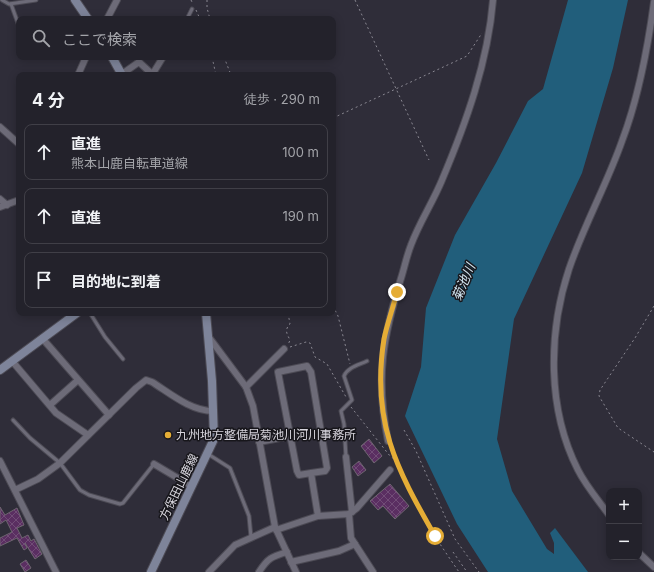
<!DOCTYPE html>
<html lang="ja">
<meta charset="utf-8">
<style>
:root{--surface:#23222b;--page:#2b2a33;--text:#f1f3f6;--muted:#a3a4a9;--line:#403f47}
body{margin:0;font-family:Inter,"Noto Sans JP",sans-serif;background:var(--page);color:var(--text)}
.controls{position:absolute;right:12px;bottom:12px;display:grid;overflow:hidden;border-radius:8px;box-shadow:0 2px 10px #0003}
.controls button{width:36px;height:36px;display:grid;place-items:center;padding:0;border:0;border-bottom:1px solid var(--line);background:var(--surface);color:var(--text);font:20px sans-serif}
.stop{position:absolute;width:12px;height:12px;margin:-9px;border:3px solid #e5ad36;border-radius:50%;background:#fff}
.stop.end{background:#e5ad36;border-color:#fff;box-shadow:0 1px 4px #0008}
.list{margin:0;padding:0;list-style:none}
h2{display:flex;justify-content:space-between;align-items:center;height:52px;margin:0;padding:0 16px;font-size:17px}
h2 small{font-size:13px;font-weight:400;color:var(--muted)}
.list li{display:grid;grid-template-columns:26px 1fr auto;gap:12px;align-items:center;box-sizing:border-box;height:56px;margin:0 8px 8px;padding:0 8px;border:1px solid var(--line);border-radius:8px}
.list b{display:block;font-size:15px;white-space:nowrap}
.list p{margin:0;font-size:13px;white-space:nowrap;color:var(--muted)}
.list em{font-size:13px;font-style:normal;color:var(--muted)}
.icon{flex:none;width:22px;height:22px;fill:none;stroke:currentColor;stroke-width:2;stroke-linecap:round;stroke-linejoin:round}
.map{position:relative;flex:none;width:654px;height:572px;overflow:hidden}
.search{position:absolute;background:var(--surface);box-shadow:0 2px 10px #0003;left:16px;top:16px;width:320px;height:44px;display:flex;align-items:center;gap:10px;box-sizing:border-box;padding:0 14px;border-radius:8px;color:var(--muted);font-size:15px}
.panel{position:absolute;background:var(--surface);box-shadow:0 2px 10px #0003;left:16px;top:72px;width:320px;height:244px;border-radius:8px}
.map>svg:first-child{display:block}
.water{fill:#215e7b}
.building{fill:url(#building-cross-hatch);stroke:#6e6570}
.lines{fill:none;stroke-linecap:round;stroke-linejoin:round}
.lane-casing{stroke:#4d4b55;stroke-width:5}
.street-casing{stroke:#4d4b55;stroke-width:8}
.secondary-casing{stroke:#4d4b55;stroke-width:10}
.path{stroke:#8a8892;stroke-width:1;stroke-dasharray:2 3;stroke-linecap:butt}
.lane{stroke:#6d6b78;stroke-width:3}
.street{stroke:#6d6b78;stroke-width:6}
.secondary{stroke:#7e849a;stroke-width:8}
.route{stroke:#e5ad36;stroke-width:5}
.poi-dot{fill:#e5ad36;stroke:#17161b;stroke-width:1.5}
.labels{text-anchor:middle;stroke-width:3;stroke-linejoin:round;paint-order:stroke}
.poi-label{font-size:12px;fill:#d8d6de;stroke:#17161b;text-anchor:start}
.street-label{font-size:12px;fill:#d8d6de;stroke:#17161b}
.water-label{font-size:13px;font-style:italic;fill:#d3e6f1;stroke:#17161b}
</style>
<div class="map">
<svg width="654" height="572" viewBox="0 0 654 572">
<defs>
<pattern id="building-cross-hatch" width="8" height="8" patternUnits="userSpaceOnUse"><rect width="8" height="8" fill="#5a2e61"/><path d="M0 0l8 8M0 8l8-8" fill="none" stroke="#714c77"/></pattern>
</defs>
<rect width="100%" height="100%" fill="#2f2d39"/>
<path class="water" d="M568 0H628L613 68 582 173 514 319 497 439 512 491 547 549 554 554V543L550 533 555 528 588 572H488L457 524 405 416 421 367 426 308 455 235 496 163 528 101 543 89Z"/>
<g class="building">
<path d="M369 439 382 456 374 463 361 446Z"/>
<path d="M359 461 366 470 358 476 352 467Z"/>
<path d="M390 484 409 506 395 519 383 506 378 510 370 501Z"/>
<path d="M0 507 5 515 17 508 24 525 17 528 22 538 28 535 31 541 34 539 42 554 35 559 25 543 27 548 24 550 17 538 0 546V538L12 532 6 520 0 524Z"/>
<path d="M26 560 31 568 25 572 20 564Z"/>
</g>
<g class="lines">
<defs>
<g id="lane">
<path d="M2 0 9 4 36 0"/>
<path d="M11 4 19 26"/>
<path d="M187 19 192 9"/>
<path d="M90 313 105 337 123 359"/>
<path d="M13 420 30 438 60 463 80 490 89 495 120 504 123 503 154 464"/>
<path d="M208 454 230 468 249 516 251 537"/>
<path d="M346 457 344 424 341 411 352 400 344 376C348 367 359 365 367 361"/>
</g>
<g id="street">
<path d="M107 19 117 0"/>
<path d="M122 74 139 62 153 75"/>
<path d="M78 75 86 57"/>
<path d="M152 75 163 57"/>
<path d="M0 127 19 144"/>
<path d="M0 199 7 205"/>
<path d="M0 207 19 200"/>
<path d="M208 336 246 387 253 406 275 527 296 572"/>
<path d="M42 338 109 415"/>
<path d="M12 361 56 413 88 435"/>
<path d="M246 387 284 349"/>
<path d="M50 405 78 380"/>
<path d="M388 441C375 377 383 336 402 275 405 265 407 255 411 245 419 223 433 202 442 180 466 123 488 62 493 0"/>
<path d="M259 442 290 436"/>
<path d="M346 457 352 512"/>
<path d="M0 461 56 572"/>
<path d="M154 464 191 486"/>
<path d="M311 473 325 471 327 468 311 372 307 366 278 372 297 471 299 475 311 473 318 516"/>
<path d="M15 490 38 479 60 463 136 388 146 380 152 382C171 394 191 411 213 411"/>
<path d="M349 514 351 538 373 572"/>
<path d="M609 515C599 501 586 486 578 470 547 409 548 333 569 269 584 225 607 184 622 141 638 99 648 46 654 2"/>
<path d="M276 530 318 516 349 514 357 508 390 470"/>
<path d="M639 553 654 567"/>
<path d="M291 562 339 551 355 544"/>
<path d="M209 572 235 545 275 527"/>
<path d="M259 572C268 558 271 557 287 552"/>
</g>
<g id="secondary">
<path d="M75 0 88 19"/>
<path d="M112 57 122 75"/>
<path d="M0 370 77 313"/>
<path d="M151 572 214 439 212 381 206 313"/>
</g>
</defs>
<use href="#lane" class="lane-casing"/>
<use href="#street" class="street-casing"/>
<use href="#secondary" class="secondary-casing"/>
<g class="path">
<path d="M191 0 193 4"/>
<path d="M207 0V8L210 19"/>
<path d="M355 0 429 160"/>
<path d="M196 10 200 19"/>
<path d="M212 57 216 75"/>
<path d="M224 57 231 75"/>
<path d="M333 118 467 56 482 33"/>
<path d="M333 306 338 316 350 364"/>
<path d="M654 306 635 338 600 390 599 396 618 428 654 452"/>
<path d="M288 313 290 324C284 330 287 334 290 340L288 345"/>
<path d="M290 347 306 342 310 343 315 357 327 364 346 397"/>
<path d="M351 407 390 456 394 459"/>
<path d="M404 430 416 451 455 539 479 572"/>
<path d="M390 447C405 492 432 533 459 572"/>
<path d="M453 552 467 572"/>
</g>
<use href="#lane" class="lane"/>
<use href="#street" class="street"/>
<use href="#secondary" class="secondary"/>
</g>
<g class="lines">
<path class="route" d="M397 292C393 308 387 324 384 339 371 421 396 468 435 536"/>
</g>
<circle class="poi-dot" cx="168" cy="435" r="4"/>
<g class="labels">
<g class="poi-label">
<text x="176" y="439">九州地方整備局菊池川河川事務所</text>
</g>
<g class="street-label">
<text transform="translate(179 487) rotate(-64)" y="4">方保田山鹿線</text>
</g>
<g class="water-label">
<text transform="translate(463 282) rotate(-67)" y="5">菊池川</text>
</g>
</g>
</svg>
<div class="controls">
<button>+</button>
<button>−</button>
</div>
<div class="stop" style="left:435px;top:536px"></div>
<div class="stop end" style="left:397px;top:292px"></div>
<div class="search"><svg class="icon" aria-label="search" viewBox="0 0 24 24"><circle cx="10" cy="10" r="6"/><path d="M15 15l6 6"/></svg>ここで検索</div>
<section class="panel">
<h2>4 分<small>徒歩 · 290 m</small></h2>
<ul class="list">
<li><svg class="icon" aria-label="ahead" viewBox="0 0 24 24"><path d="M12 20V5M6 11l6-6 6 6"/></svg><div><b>直進</b><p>熊本山鹿自転車道線</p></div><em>100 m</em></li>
<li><svg class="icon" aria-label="ahead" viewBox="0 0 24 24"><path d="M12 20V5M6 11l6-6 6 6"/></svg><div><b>直進</b></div><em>190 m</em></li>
<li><svg class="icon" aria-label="arrive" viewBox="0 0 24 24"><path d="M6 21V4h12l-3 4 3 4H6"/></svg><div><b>目的地に到着</b></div></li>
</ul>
</section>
</div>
